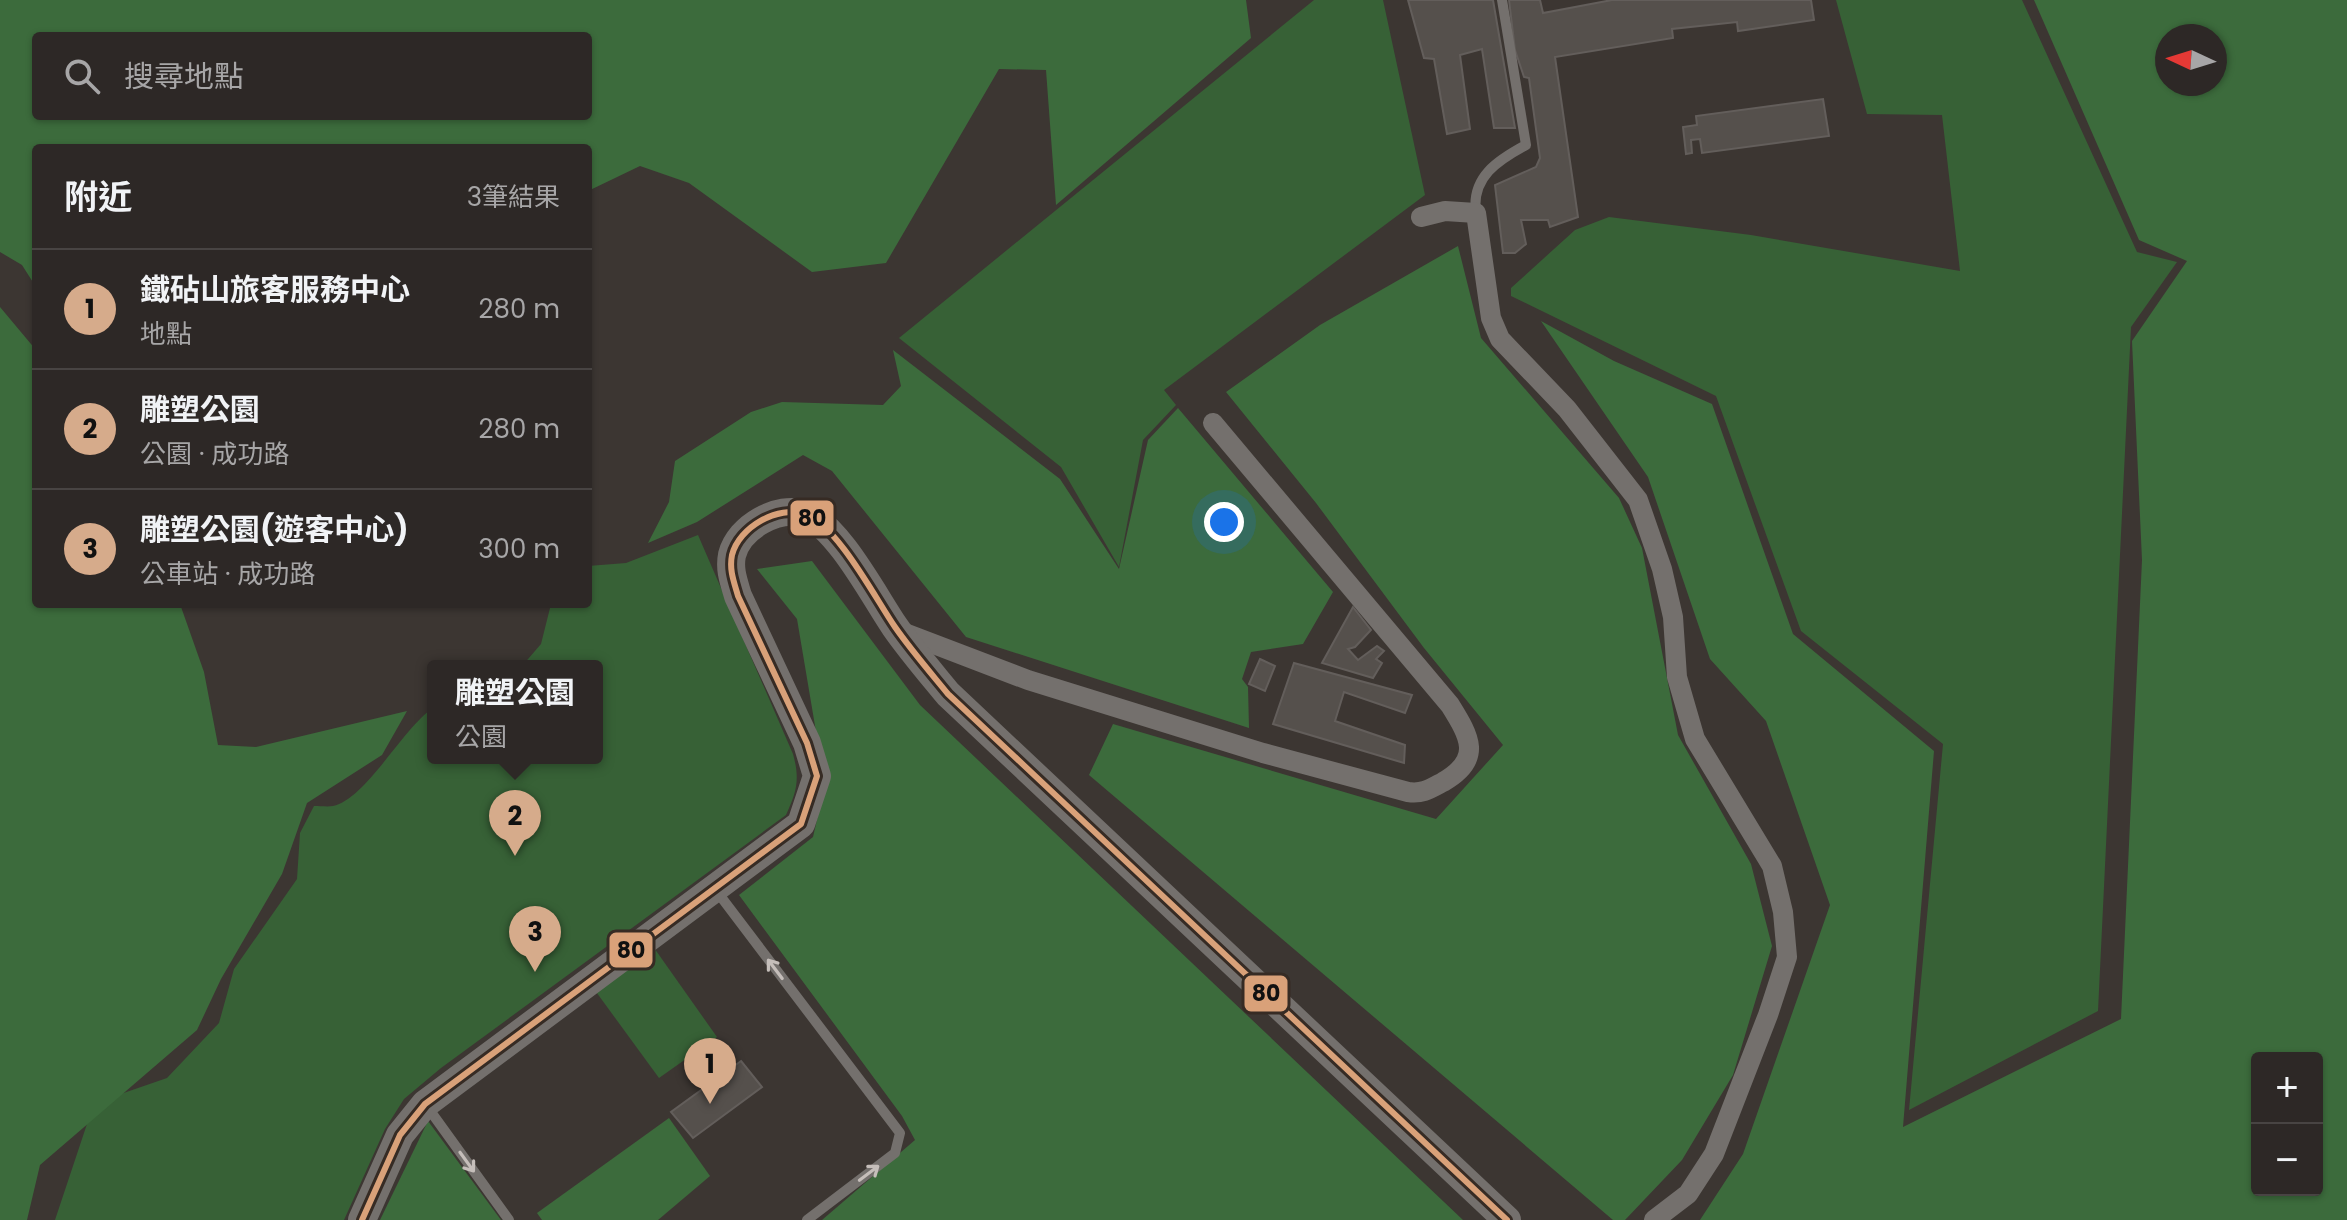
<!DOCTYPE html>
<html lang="zh-TW">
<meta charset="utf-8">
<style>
:root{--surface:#2d2826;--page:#393432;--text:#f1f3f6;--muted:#a7a6a7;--line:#484443;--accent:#d6ab8b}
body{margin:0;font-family:Poppins,"Noto Sans TC",sans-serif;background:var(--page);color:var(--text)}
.controls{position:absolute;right:24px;bottom:24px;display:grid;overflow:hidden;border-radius:8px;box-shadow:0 2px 6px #0004}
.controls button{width:72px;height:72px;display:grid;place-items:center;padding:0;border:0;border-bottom:2px solid var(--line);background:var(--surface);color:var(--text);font:40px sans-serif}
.compass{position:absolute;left:2155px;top:24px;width:72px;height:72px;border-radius:50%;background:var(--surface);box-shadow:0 2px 6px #0004;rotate:274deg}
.you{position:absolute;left:1224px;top:522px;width:28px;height:28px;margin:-20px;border:6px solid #fff;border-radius:50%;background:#1a73e8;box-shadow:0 0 0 12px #1a73e833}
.badge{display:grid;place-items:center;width:52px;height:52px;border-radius:50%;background:var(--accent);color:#111;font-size:26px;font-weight:700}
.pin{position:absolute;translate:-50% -66px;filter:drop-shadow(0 2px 4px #0008)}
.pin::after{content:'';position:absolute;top:42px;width:28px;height:24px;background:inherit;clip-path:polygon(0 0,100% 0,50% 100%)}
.popup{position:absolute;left:427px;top:660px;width:176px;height:104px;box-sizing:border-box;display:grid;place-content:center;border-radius:8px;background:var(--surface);filter:drop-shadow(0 2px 6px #0005);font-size:26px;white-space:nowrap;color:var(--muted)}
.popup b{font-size:30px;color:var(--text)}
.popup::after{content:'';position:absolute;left:50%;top:100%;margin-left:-16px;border:16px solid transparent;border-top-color:var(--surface)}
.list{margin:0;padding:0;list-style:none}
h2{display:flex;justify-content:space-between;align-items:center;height:104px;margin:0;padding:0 32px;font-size:34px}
h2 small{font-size:26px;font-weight:400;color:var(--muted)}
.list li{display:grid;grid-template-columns:52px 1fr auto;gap:24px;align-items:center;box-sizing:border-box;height:120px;padding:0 32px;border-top:2px solid var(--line)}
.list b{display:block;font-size:30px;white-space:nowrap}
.list p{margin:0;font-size:26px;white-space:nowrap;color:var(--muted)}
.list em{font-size:26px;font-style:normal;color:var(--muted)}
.icon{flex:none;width:44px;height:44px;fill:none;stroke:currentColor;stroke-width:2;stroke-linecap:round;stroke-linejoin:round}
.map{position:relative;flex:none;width:2347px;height:1220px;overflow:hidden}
.search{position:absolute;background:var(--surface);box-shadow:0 2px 6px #0004;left:32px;top:32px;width:560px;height:88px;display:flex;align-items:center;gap:20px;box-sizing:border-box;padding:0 28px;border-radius:8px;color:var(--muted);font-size:30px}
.panel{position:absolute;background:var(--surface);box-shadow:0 2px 6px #0004;left:32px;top:144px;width:560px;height:464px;border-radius:8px}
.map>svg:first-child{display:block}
.green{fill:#376136}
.forest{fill:#3c6b3c;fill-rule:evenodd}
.building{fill:#55504c;stroke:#635e5b;stroke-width:2}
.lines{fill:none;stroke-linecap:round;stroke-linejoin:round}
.lane{stroke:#74706d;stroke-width:10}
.street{stroke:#74706d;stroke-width:20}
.secondary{stroke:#74706d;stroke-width:28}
.bus-1-casing{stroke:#362b24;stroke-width:12}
.bus-1{stroke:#d9a179;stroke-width:6}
.oneway{stroke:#c5beba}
.line-badge{stroke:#362b24;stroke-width:3}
.pale-badge-label{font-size:22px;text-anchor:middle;font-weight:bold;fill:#111}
</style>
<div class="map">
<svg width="2347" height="1220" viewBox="0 0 2347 1220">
<rect width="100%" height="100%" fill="#3c3632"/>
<g class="green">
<path d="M1314 0H1383L1425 195 1164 390 1176 405 1143 440 1119 567 1061 467 899 338Z"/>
<path d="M1836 0H2022L2137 252 2177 262 2131 327 2098 1011 1909 1110 1943 744 1801 631 1716 396 1511 296V288L1575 230 1609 217 1751 235 1960 271 1942 115 1867 114Z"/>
<path d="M698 535 793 754C800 779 797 791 786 815L441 1068 404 1099 385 1129 344 1220H55L89 1118 112 1097 167 1078 219 1023 234 969 297 879 300 833 314 806C320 806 328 807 333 806 366 799 402 729 433 708V758H597V666H522L541 644 551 604H588V566L626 563Z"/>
<path d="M652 945 717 1037 659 1078 594 989Z"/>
</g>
<g class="forest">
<path d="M0 0H1246L1251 38 1056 205 1046 70 999 69 886 263 812 272 689 183 640 166 588 191V148H36V287L22 265 0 252ZM588 36V116H36V36Z"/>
<path d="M2034 0H2347V1220H1700L1743 1154 1830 905 1766 721 1710 659 1648 477 1541 321 1614 361 1712 404 1793 634 1934 751 1903 1127 2121 1019 2142 560 2132 341 2187 261 2139 240ZM2215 36V84H2167V36ZM2317 1058V1190H2257V1058Z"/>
<path d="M1458 246 1481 338 1619 498 1642 548 1678 735 1751 864 1772 946 1733 1075 1682 1160 1625 1220H1613L1089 775 1113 724 1436 819 1503 745 1424 648 1316 503 1226 392 1320 325Z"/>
<path d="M0 307 36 350V604H180L204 672 218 745 256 747 407 711 382 755 307 803 282 874 221 979 197 1030 40 1165 27 1220H0Z"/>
<path d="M893 350 1060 479 1119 569 1148 440 1178 408 1333 592 1303 644 1251 652 1242 679 1248 687 1249 728 966 637 832 471 803 455 697 522 648 543 669 502 675 461 751 412 782 402 883 405 901 386Z"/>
<path d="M812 561 920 705 1463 1220H822L915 1140 902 1116 739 895 813 837 825 785 797 619 757 569Z"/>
<path d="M669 1118 710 1176 658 1220H542L537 1213Z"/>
<path d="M428 1121 501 1220H380Z"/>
</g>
<g class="building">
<path d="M1408 0H1493L1515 128H1494L1482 49 1460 55 1470 129 1447 134 1434 59 1424 58Z"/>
<path d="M1509 0H1540L1543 13 1612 0H1811L1814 20 1738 31 1737 22 1672 29 1673 38 1555 57 1578 217 1550 227 1548 220H1521L1526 244 1515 253H1503L1495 185 1536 167 1540 158 1529 78 1524 77 1515 50Z"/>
<path d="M1823 99 1829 136 1702 153 1700 139 1691 140 1692 153 1686 154 1683 127 1697 125 1696 116Z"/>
<path d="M1353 607 1371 630 1355 647 1348 649 1358 660 1377 646 1384 651 1376 659 1382 663 1373 678 1322 663Z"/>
<path d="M1260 659 1275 666 1265 691 1249 684Z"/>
<path d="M1294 663 1412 695 1405 713 1344 692 1335 721 1405 745 1404 763 1273 724Z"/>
<path d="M741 1061 762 1087 693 1138 671 1112Z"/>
</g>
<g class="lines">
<g class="lane">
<path d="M1476 213C1471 177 1498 160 1526 145L1502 0"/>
<path d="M715 889 900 1133 895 1153 807 1220"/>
<path d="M426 1105 509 1220"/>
</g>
<g class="street">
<path d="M1421 217 1445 211 1476 213 1491 318 1500 339 1567 409 1638 500 1662 569 1673 617 1677 677 1695 739 1772 866 1783 912 1787 957 1768 1015 1714 1154 1688 1194 1654 1220"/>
<path d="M897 630 1028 680 1263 753 1408 792C1423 794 1430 789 1443 782 1483 759 1470 737 1450 705L1213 423"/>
</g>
<path class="secondary" d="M362 1220 400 1135 425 1104 801 824 817 776 807 743 738 596C734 582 729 570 732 555 739 527 778 505 805 514 838 526 875 598 895 627 911 650 930 672 948 694L1507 1220"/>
<defs>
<path id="bus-1" d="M362 1220 400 1135 425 1104 801 824 817 776 807 743 738 596C734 582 729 570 732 555 739 527 778 505 805 514 838 526 875 598 895 627 911 650 930 672 948 694L1507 1220"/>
</defs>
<use href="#bus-1" class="bus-1-casing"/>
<use href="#bus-1" class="bus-1"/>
</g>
<defs><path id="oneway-shaft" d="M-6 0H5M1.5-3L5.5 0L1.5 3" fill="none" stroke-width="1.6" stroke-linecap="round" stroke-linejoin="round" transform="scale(2)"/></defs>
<g class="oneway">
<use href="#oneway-shaft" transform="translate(775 969) rotate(-127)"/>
<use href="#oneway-shaft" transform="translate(467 1162) rotate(54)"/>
<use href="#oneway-shaft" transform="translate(869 1173) rotate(-37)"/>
</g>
<g class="line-badge">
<rect x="789" y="499" width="46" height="38" rx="8" fill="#d9a179"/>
<rect x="608" y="931" width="46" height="38" rx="8" fill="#d9a179"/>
<rect x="1243" y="974" width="46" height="39" rx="8" fill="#d9a179"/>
</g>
<g class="pale-badge-label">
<text x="812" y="526">80</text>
<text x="631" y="958">80</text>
<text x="1266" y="1001">80</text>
</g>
</svg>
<div class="controls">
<button>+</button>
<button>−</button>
</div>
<svg class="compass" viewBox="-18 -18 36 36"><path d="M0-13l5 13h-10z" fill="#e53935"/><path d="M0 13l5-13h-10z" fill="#a7a6a7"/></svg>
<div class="you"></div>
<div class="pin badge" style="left:710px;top:1104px">1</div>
<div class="pin badge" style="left:515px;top:856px">2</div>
<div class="popup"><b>雕塑公園</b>公園</div>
<div class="pin badge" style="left:535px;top:972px">3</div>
<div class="search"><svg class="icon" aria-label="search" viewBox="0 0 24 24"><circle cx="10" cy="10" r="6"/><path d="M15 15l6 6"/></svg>搜尋地點</div>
<section class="panel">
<h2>附近<small>3筆結果</small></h2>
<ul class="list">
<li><span class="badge">1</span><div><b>鐵砧山旅客服務中心</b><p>地點</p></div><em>280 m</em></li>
<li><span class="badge">2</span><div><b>雕塑公園</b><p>公園 · 成功路</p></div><em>280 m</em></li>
<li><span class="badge">3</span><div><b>雕塑公園(遊客中心)</b><p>公車站 · 成功路</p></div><em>300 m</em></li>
</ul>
</section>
</div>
